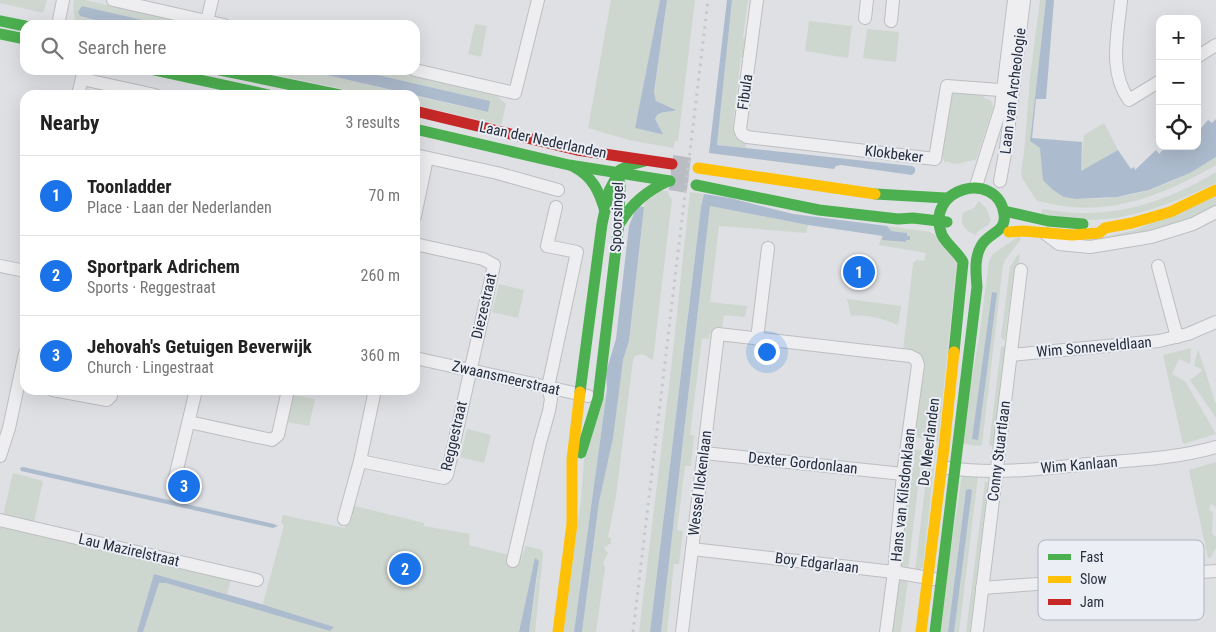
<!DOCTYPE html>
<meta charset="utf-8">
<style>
:root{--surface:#fff;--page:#f2f2f2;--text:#222;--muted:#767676;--line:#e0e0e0;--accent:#1a73e8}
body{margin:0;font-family:"Roboto Condensed",sans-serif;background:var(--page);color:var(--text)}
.controls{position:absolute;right:15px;top:15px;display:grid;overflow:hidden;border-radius:10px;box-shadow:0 5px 20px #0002}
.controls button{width:45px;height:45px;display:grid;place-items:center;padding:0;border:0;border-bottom:1px solid var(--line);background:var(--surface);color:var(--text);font:25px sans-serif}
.you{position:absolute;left:766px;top:351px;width:18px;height:18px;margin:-12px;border:4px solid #fff;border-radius:50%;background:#1a73e8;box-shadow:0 0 0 8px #1a73e833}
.badge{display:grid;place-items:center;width:32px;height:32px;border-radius:50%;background:var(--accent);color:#fff;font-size:16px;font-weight:700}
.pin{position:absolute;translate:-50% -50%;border:2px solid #fff;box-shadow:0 1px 5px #0006}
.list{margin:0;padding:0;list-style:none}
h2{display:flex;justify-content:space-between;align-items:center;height:65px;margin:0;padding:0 20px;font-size:21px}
h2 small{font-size:16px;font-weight:400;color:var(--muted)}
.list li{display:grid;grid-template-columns:32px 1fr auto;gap:15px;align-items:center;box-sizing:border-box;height:80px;padding:0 20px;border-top:1px solid var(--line)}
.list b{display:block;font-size:19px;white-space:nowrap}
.list p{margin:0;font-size:16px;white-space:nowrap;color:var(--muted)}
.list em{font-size:16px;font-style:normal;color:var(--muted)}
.icon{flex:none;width:28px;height:28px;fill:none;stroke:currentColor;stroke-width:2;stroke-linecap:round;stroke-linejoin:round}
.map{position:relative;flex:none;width:1216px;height:632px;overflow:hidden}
.search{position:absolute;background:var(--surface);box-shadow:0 5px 20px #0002;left:20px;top:20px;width:400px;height:55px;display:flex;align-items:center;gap:12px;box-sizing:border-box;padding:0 18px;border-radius:15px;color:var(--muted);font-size:19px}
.panel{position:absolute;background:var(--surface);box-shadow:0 5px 20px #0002;left:20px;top:90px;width:400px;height:305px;border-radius:15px}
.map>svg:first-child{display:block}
.green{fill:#ced7cf}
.water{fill:#adbbce}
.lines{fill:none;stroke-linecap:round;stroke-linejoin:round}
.secondary-tunnel{stroke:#b9bcc2;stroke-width:18;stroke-dasharray:18 9;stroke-linecap:butt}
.street-casing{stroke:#bdbec2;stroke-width:14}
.street{stroke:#eeeef0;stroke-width:12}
.fast{stroke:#4caf50;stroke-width:11}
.slow{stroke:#ffc107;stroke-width:11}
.jam{stroke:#c62828;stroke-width:11}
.rail{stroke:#c7c8cc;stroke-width:3;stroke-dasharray:2.5 5;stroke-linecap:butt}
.labels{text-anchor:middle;stroke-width:4;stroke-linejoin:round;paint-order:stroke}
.street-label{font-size:15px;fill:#262d3c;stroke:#ebeef4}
.key{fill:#ebeef4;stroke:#b0b4bd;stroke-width:1}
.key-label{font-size:14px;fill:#262d3c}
</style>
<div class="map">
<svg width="1216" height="632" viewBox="0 0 1216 632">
<rect width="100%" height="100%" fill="#dee0e4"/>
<g class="green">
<path d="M0 0H47L43 13 0 3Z"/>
<path d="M74 0H85L195 25H164L82 6 80 16 114 25H87L76 22 73 9Z"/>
<path d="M611 0H660L635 128 663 133 654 119C659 110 669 113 676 110L656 101 654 92 667 0H695L678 141H675L673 148 629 140 588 128Z"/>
<path d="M732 0H748L743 38 747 39 744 57H741L733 122 737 123 746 143V148L717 145Z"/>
<path d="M1040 0H1046L1030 141 1040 148 1042 158 1076 199C1089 199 1102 199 1115 197 1151 194 1186 176 1216 157V165C1173 190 1123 212 1071 207 1060 206 1048 203 1037 201L1022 178 1021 171 1024 153 1030 78Z"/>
<path d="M809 21 852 26 848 58 805 51Z"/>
<path d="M475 24 487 26 481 57 468 54Z"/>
<path d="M867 29 899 32 896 62 863 58Z"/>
<path d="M253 70H305L412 95H371Z"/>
<path d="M356 70H386L497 96 506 104 501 125 415 105V96L487 112 489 101Z"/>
<path d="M956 92 985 94 984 98C990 99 993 102 993 108L976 160C966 160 955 168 947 161L945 163 942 157 950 96Z"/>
<path d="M1104 123 1118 150 1080 172 1084 135Z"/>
<path d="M1216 172V183C1176 202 1133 220 1087 220 1072 220 1056 217 1041 216L1042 209C1055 211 1068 213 1081 213 1129 214 1175 197 1216 172Z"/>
<path d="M661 191H668L669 195 672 199 653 360C645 357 646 352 635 356L633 360 616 496 608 537 611 538V543L604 548 608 553 603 563 605 568 596 632H582L599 502 623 360 629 341 644 207 646 200Z"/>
<path d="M690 192 704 194 701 207 650 632H639L671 369Z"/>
<path d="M1216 196V207L1192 219 1142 236 1075 241 1109 236 1135 230Z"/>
<path d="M979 201 986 208 991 220 988 225 977 232 976 235C965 231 958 223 964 212L974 208Z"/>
<path d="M710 206 808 225 806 233 719 226 710 302 747 306 745 317 724 315 722 327H716L710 333 709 339 702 338 690 435H694L691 466H685L677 530 683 531 679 564H674L667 632H661Z"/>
<path d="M887 226 930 232 937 236 957 262 938 442 915 437 924 363 921 357 903 351 913 263 917 260 924 261 926 253 879 245 882 235 883 236V240L905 242 906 240H909L906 233 891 231Z"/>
<path d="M1019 236 1021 239 1005 260 1003 265 982 445 978 446 960 443 979 338 989 261 993 254Z"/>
<path d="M1018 254 1020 255 1018 266 1015 267 1005 338 1004 340 1002 339 1001 336 1010 267Z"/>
<path d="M499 284 524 290 518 318 492 312Z"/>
<path d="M847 299 901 306 898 325C882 319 869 314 851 316Z"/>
<path d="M1004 346 1005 347 994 442 992 446 989 445 1001 347Z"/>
<path d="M1191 348 1190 364 1179 359 1172 374 1185 381 1216 434 1183 444 1163 355Z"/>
<path d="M1198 349 1216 404V418L1190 380 1202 371 1201 369 1194 366Z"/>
<path d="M607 390 574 632H563L581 499 584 460Z"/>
<path d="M292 395 315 399 309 426 286 422Z"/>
<path d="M467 429 491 435 484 463 460 457Z"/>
<path d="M912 449 921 450 922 454 908 570 904 569 900 565 909 467H914L915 460 910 459Z"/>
<path d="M932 450H936L923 567 918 571H915L929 454Z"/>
<path d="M1216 462V507L1211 504 1209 510 1213 512 1212 534 1216 537V548L1211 557 1208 558 1189 470Z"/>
<path d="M13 473 43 481 34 523 3 515Z"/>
<path d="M962 475 978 476 959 632H954L966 490 948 632H938Z"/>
<path d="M985 481 988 483 970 632H966Z"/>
<path d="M351 505 424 523V526L470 534 469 545 521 558 526 546 542 550 543 554 535 632H529L539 564 526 632H0V527L231 578 227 594 154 574 262 607 284 526 281 522 283 515 345 528Z"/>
<path d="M902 580H908L901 632H890L896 585Z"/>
</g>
<g class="water">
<path d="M660 0H667L654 92 656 101 676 110C669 113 658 110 655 119L663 134H661L635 128Z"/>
<path d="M727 0H732L717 145 912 166 915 168V172L912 175 841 165 836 166 834 169 709 153Z"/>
<path d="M1046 0H1054L1046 99H1036L1032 138 1082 142 1081 171 1118 150 1131 169 1134 167 1135 170 1156 150 1159 154 1166 146H1197V133L1208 120 1212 123 1216 119V157L1190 173 1149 190 1117 197 1076 199 1064 197 1053 190 1043 180 1040 148 1030 141Z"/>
<path d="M82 6 164 25H114L80 16 78 12Z"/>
<path d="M305 70H356L490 101 488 112Z"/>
<path d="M704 194 730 198 793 214 887 226 891 231 907 233V236H910V240H906V242L882 240 883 236 808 225 710 206 661 632H650L701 207Z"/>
<path d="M637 206 644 207 629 341 623 360 613 438 599 502 582 632H574L607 390 606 372 616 339 629 226Z"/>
<path d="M992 292 997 293 978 440 972 439Z"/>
<path d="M23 467 274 524 278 526 273 528 21 471 20 468Z"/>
<path d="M969 489 972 490 954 632H948L966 490Z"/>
<path d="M535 558 539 561 538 566 529 632H519Z"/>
<path d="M154 574 261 604 334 627 330 631 166 583H159L143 632H137Z"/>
</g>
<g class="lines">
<g class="secondary-tunnel">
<path d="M672 164 698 168"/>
<path d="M670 181 696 185"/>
</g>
<defs>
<g id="street">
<path d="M113 0 224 25"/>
<path d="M757 0 740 129 742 134 747 137 935 159 947 86 1013 91"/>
<path d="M1121 0C1118 33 1108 71 1129 100L1160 81"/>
<path d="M865 18 867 0"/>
<path d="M207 21 212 0"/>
<path d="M891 21 893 0"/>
<path d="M58 25 63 0"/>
<path d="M1197 57 1216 45"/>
<path d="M415 70 515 93 538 0"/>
<path d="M82 79 155 95"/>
<path d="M78 95 84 70"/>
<path d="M415 155 497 173 558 190"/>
<path d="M1000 181 1006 148 1024 0"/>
<path d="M976 186 1001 107 1014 0"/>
<path d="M415 216 427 158"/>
<path d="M1046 234 1059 244 1090 247 1151 237 1193 224 1216 212"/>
<path d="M0 266 25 271"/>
<path d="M1158 266 1177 337"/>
<path d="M757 339 768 248"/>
<path d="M1011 355 1159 341 1188 334 1216 322"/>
<path d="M415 358 588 396"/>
<path d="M53 390 107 400 111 396 112 390"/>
<path d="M375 390 360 461 444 478 447 475 494 265 483 259 415 244"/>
<path d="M189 422 272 440 278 435 288 390"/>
<path d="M704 453 903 474"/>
<path d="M0 456 9 428 25 353"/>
<path d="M948 468C998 475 1048 468 1098 463 1138 460 1178 458 1216 447"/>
<path d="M173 486 196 390"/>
<path d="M344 519 360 461"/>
<path d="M0 520 257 580"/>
<path d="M692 549 894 572 934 579"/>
<path d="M513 561 540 443 549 411 551 399 548 387 577 252 547 246 556 207"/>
<path d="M982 588 1216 571"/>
<path d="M682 632 718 334 910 356 916 359 918 365 903 474 894 572 886 632"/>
<path d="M977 632 1021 270"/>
</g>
</defs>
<use href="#street" class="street-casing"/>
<use href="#street" class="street"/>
<g class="fast">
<path d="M0 21 25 26"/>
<path d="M0 34 25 39"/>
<path d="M154 70 269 95"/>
<path d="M220 70 340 95"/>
<path d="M415 129 569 165 670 181"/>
<path d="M574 167C593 177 599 191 605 211"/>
<path d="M696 185 819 210 898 219 913 218 947 222"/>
<path d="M875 194 946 198"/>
<path d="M1004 211 1048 221 1083 224"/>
<path d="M620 223C632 203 647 191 668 181"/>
<path d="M580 392 602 224 609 191 620 170 630 165 645 161"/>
<path d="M581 453 598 398 619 223 620 186 618 173"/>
<path d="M935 632 977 287C976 274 974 258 981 246 988 232 1007 233 1004 214 998 169 923 187 942 235 947 245 958 252 963 262L954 352"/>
</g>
<g class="slow">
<path d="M698 168 875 194"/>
<path d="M1009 232 1023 231 1072 235 1099 233 1105 228 1132 223 1170 212 1216 190"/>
<path d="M558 632 572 524V460L580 392"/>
<path d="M921 632 944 448 954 352"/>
</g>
<path class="jam" d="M415 111 577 150 672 164"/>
<path class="rail" d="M633 632 708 0"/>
</g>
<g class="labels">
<g class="street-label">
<text transform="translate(1013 91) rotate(-83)" y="5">Laan van Archeologie</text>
<text transform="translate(745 92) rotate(-82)" y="5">Fibula</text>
<text transform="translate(543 140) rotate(12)" y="5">Laan der Nederlanden</text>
<text transform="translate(894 154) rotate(7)" y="5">Klokbeker</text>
<text transform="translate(617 217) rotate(-88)" y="5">Spoorsingel</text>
<text transform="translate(484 306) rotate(-77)" y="5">Diezestraat</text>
<text transform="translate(1094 347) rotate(-5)" y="5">Wim Sonneveldlaan</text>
<text transform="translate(506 378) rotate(13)" y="5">Zwaansmeerstraat</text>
<text transform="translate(454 436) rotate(-77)" y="5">Reggestraat</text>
<text transform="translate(929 442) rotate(-83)" y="5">De Meerlanden</text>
<text transform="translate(999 451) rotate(-83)" y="5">Conny Stuartlaan</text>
<text transform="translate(803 463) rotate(6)" y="5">Dexter Gordonlaan</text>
<text transform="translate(1079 465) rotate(-5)" y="5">Wim Kanlaan</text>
<text transform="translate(700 483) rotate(-83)" y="5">Wessel Ilckenlaan</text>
<text transform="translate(903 495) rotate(-84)" y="5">Hans van Kilsdonklaan</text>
<text transform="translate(129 550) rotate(13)" y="5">Lau Mazirelstraat</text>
<text transform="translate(817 563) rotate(7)" y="5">Boy Edgarlaan</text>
</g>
</g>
<rect x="1038" y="540" width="166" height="80" rx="8" class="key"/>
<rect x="1048" y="554" width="23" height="6" fill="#4caf50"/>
<rect x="1048" y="576" width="23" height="7" fill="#ffc107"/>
<rect x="1048" y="599" width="23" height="6" fill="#c62828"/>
<g class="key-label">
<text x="1080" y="562">Fast</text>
<text x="1080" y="584">Slow</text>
<text x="1080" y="607">Jam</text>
</g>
</svg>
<div class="controls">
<button>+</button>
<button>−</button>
<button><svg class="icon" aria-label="locate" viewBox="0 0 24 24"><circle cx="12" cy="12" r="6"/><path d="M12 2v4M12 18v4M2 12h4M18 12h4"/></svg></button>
</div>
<div class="you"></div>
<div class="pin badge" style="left:859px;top:272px">1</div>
<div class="pin badge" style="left:405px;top:569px">2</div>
<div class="pin badge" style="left:184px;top:486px">3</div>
<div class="search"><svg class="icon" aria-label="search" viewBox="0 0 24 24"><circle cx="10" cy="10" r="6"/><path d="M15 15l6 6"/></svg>Search here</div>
<section class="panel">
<h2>Nearby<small>3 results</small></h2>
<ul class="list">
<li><span class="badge">1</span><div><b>Toonladder</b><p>Place · Laan der Nederlanden</p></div><em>70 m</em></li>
<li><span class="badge">2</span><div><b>Sportpark Adrichem</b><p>Sports · Reggestraat</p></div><em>260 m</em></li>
<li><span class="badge">3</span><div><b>Jehovah's Getuigen Beverwijk</b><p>Church · Lingestraat</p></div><em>360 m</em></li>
</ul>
</section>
</div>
